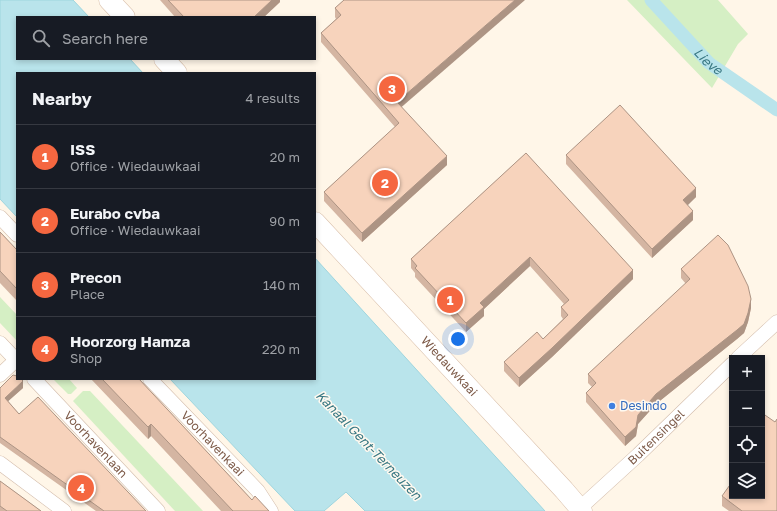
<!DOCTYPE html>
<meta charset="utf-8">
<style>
:root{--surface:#171b24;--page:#242831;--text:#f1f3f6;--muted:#9ea1a6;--line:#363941;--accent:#f56740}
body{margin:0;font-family:"Golos Text",sans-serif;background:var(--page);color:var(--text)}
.controls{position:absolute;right:12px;bottom:12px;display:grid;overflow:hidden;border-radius:0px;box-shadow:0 2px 6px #0003}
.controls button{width:36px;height:36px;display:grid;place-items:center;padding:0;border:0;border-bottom:1px solid var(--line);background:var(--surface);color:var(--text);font:20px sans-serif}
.you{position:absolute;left:458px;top:339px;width:14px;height:14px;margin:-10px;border:3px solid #fff;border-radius:50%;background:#1a73e8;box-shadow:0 0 0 6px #1a73e833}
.badge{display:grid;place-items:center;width:26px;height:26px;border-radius:50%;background:var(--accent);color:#fff;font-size:13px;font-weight:700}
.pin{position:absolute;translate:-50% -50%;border:2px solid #fff;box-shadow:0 1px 4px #0006}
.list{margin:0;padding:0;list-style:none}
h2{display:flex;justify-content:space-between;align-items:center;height:52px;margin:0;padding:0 16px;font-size:17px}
h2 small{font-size:13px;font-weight:400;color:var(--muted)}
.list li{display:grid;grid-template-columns:26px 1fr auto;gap:12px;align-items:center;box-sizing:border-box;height:64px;padding:0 16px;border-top:1px solid var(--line)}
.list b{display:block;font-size:15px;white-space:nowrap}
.list p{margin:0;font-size:13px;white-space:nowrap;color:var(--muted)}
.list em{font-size:13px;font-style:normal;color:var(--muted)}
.icon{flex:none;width:22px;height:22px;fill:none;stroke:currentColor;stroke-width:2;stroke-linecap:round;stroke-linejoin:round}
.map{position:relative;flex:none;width:777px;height:511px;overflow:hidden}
.search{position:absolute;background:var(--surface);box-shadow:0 2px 6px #0003;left:16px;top:16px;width:300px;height:44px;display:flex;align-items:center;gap:10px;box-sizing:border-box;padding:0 14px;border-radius:0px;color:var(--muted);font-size:15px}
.panel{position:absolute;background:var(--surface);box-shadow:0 2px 6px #0003;left:16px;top:72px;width:300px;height:308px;border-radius:0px}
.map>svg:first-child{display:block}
.green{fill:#d5efc4}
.water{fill:#b9e4eb;stroke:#9ed5de}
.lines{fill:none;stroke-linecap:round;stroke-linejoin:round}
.canal{stroke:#b9e4eb;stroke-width:13}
.street-casing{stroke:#d3bcab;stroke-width:15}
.secondary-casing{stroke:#d9bfaa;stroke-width:21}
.street{stroke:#fff;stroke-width:14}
.secondary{stroke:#fff;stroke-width:20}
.wall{fill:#d4b5a2}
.shaded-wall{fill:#ad9484}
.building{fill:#f7d3bc;stroke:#ad9484}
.shop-dot{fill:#3f7fe0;stroke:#fff9f0;stroke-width:1.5}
.labels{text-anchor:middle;stroke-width:3;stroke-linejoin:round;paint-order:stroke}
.street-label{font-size:12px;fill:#7d5a48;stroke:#fff9f0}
.shop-label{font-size:12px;fill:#366cbe;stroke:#fff9f0;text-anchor:start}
.water-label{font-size:13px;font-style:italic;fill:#397883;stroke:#fff9f0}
</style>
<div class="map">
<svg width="777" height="511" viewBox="0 0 777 511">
<rect width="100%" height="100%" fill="#fff6e8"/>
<g class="green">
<path d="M627 0H718L748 34 738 44 712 88Z"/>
<path d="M0 297 17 315V341L0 323Z"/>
<path d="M53 379H69L77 388 71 394H68Z"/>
<path d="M83 391H90L203 511H175L73 401Z"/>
</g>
<g class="water">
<path d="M0 0H73L89 17H17V59H130L143 73H17V217L0 199Z"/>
<path d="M315 258 545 511H365L346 492 324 511H295L170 379H315Z"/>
</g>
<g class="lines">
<path class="canal" id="s1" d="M651 0 709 63 777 110"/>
<defs>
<g id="street">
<path d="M0 217 17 235"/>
<path d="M0 343 17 361"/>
<path d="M738 358 777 322"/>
<path d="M0 375 16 360"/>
<path id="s2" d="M34 379 158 511"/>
<path id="s3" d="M150 379 258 491 271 511"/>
<path d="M0 463 64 511"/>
<path id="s4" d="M580 508 638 455 732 364"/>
</g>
<g id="secondary">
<path d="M109 0 125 17"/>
<path d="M164 59 177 73"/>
<path id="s5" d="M315 222 564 490 582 511"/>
</g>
</defs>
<use href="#street" class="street-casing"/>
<use href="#secondary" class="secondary-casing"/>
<use href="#street" class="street"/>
<use href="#secondary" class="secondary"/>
</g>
<g class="wall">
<path d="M160 0H280V2L264 17H175Z"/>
<path d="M344 0 401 107 447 165 362 242 324 201V192L395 127 321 42V33L336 19 335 17V8Z"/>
<path d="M526 153 633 279 552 357 519 387 504 371V362L543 339 563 319 561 316V307L564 304 530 266 484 309V316L466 332 415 277V273L411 268V259Z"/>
<path d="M566 155 696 197 687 205 693 220 652 258 566 164Z"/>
<path d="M0 232 17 250V301L0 283Z"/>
<path d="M681 269 751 308 748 322 744 333 737 339 656 404 638 424 636 436 625 446 586 402V393L592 387 588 383V374L686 284 681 278Z"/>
<path d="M91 379H139L252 500 269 511H221L151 436 148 439Z"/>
<path d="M0 388H23L8 401 19 414 146 511H96L0 443Z"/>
<path d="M762 413 777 511H729L722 506V496H762Z"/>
<path d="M0 481 41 511H0Z"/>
</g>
<g class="shaded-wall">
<path d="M272 0H280V2L264 17H254Z"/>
<path d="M515 0H525L397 111V102Z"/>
<path d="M447 156V165L362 242V233Z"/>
<path d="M696 188V197L683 210V200Z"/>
<path d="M693 211V220L652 258V249Z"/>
<path d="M530 257V266L484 309V316L466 332V323L480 303Z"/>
<path d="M633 270V279L552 357 519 387V378Z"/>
<path d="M751 299V308L748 322 744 333 737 339 656 404 638 424 636 436 625 446V437L638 415 656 394Z"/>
<path d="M23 381V388L5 404V398Z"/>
<path d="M151 424V436L148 439V427Z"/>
</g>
<g class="building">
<path d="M168 0H272L254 17H184Z"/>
<path d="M344 0H515L397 102 447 156 362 233 324 192 399 123 321 33 341 15 335 8Z"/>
<path d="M620 105 696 188 683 200 693 211 652 249 566 155Z"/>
<path d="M526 153 633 270 552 348 519 378 504 362 537 332 543 339 568 315 561 307 569 300 530 257 480 303 484 307 466 323 415 268 417 266 411 259Z"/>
<path d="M0 232 17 250V289L0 271Z"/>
<path d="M718 235 728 245 748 286 751 299 748 313 744 324 737 330 656 394 638 415 636 427 625 437 586 393 596 383 588 374 690 279 681 269Z"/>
<path d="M13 375 17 376V379H21L23 381 5 398 19 414 38 397 146 511H104L0 437V388Z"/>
<path d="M102 379H139L252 500 255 496 269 511H233L151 424 148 427Z"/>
<path d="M762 413 775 422 777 419V511H742L722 496 732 482V496H762V440L763 439H762Z"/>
<path d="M0 481 41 511H7L0 506Z"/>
</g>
<circle class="shop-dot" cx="612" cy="406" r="4"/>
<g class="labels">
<g class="street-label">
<text dy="4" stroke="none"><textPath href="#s5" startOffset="197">Wiedauwkaai</textPath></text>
<text dy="4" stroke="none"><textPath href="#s4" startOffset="104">Buitensingel</textPath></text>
<text dy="4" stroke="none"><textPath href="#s3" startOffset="90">Voorhavenkaai</textPath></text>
<text dy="4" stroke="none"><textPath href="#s2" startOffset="90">Voorhavenlaan</textPath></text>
</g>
<g class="shop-label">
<text x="620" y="410">Desindo</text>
</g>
<g class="water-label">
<text dy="5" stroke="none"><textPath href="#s1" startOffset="84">Lieve</textPath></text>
<text transform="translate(369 445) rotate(46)" y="5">Kanaal Gent-Terneuzen</text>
</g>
</g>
</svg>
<div class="controls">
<button>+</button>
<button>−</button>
<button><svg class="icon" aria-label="locate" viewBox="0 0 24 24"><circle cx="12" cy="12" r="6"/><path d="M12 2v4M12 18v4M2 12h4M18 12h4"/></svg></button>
<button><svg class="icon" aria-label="layers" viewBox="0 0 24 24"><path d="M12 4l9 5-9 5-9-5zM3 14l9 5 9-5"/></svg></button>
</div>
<div class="you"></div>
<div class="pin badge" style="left:450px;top:300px">1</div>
<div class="pin badge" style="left:385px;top:183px">2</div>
<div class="pin badge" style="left:392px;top:89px">3</div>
<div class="pin badge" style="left:81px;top:488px">4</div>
<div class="search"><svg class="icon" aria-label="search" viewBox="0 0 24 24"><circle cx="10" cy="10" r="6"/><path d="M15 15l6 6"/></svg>Search here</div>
<section class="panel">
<h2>Nearby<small>4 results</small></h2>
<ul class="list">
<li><span class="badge">1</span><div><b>ISS</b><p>Office · Wiedauwkaai</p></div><em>20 m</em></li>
<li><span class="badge">2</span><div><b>Eurabo cvba</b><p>Office · Wiedauwkaai</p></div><em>90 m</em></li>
<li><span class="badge">3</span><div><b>Precon</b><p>Place</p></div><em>140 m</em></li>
<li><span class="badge">4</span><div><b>Hoorzorg Hamza</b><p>Shop</p></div><em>220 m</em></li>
</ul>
</section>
</div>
